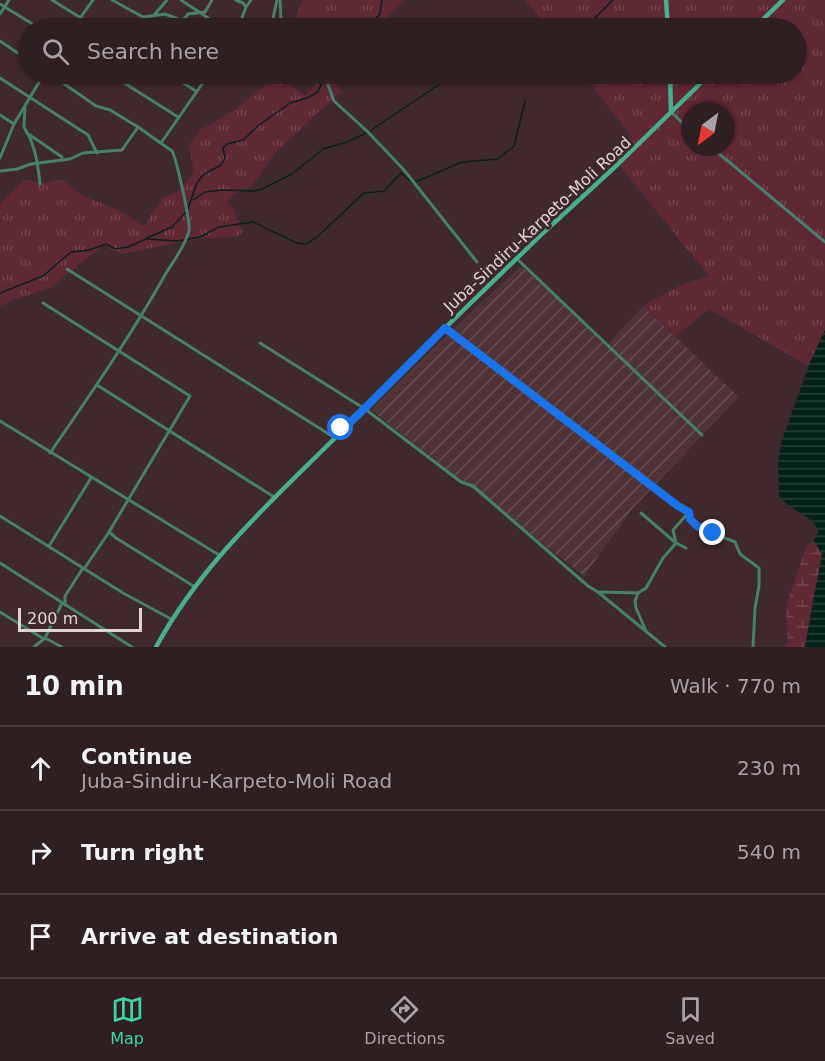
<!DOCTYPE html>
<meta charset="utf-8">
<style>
:root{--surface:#2f1f21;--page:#37272a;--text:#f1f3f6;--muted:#a7a2a5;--line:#4a3d3f;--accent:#3ad4a5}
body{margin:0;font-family:"DejaVu Sans",sans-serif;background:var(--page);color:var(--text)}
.compass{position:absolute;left:681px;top:102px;width:54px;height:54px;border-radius:50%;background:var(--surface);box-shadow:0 2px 4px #0004;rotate:212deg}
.scale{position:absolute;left:18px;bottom:15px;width:124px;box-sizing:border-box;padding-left:6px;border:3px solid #e0d2d3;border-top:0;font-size:16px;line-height:21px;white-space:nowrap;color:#e0d2d3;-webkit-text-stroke:4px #3f292c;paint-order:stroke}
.stop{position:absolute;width:18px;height:18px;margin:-14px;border:4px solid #1a73e8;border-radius:50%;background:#fff}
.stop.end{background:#1a73e8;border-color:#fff;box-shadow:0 2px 6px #0008}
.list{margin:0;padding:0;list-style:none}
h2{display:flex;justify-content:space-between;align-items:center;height:78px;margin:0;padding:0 24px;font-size:26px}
h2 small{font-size:20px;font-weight:400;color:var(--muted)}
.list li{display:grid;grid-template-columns:39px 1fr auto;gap:18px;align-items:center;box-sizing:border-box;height:84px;padding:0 24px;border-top:2px solid var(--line)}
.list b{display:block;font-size:22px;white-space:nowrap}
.list p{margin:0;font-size:20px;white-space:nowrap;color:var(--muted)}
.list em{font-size:20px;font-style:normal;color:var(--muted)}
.icon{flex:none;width:33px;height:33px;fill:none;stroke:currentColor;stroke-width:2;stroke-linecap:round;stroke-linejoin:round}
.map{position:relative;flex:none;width:825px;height:647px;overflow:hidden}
.search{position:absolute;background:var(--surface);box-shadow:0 2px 4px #0004;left:18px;right:18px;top:18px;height:66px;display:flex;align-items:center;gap:15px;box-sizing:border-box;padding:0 21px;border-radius:33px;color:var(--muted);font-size:22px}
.sheet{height:330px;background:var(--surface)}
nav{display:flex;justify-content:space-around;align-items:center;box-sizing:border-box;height:84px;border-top:2px solid var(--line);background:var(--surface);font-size:16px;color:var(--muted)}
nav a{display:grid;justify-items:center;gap:3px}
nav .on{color:var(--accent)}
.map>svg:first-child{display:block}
.industrial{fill:url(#industrial-furrows)}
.grass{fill:url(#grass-tufts);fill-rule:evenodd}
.wetland{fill:url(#wetland-marsh)}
.water{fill:url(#water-rules)}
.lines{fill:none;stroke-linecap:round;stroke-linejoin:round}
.stream{stroke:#042219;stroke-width:1.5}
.street{stroke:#45816b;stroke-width:3}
.secondary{stroke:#47af8c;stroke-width:4.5}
.route{stroke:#1a73e8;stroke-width:8}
.labels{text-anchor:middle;stroke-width:6;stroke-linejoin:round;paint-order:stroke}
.street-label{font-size:16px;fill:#e0d2d3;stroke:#3f292c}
</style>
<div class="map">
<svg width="825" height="647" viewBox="0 0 825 647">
<defs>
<pattern id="industrial-furrows" width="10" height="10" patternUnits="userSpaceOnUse" patternTransform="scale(1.5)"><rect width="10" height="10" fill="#4f3337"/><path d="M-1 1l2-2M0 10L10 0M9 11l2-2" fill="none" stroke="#685053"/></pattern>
<pattern id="grass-tufts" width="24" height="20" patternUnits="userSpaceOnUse" patternTransform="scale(1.5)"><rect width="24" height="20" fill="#602832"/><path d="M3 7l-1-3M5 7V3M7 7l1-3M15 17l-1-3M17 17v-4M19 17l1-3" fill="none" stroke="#76464f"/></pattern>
<pattern id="wetland-marsh" width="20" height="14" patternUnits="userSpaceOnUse" patternTransform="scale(1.5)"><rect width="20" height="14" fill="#602832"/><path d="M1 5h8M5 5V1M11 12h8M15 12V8" fill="none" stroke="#76464f"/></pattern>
<pattern id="water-rules" width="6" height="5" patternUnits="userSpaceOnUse" patternTransform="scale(1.5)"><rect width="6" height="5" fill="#042219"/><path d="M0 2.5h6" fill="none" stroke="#28413a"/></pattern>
</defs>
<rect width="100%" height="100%" fill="#3f292c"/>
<path class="industrial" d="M521 266 608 344 643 306 739 397 633 508 584 576 371 410 455 327Z"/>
<g class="grass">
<path d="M303 0H405L375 28H291Z"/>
<path d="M525 0H825V330L809 366 709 309 675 337 643 306 679 286 709 276 611 155 631 136 583 74H796V28H548ZM690 111H726V147H690Z"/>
<path d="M316 74H328L341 91 275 153 251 187 235 194 227 202 233 208 243 232 237 237 202 238 121 254 104 245 50 288 11 301 0 306V204L24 180 47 183 62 179 83 196 118 210 144 226 163 198 177 192 194 172 189 145 200 130 236 109 257 91 279 76 305 96 320 79Z"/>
</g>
<path class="wetland" d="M814 541 822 554V560L813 597 805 647H784L788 643 786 606 806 547Z"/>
<path class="water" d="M825 330V647H805L822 554 814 541C815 538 817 535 818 532 819 519 785 508 779 496L778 461 781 443 810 362Z"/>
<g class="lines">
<g class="stream">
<path d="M366 28 380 14 382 0"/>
<path d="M585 28 613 0"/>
<path d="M370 131 437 86 449 74"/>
<path d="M193 200 205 192 222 190 254 191 262 189 292 174 323 149 347 142 366 133"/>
<path d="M147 238 172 227 187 211 197 183 203 175 221 165 225 158 223 148 227 144 243 140 259 125 290 103 307 98 318 92 324 77"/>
<path d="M0 293 43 276 71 252 89 250 106 244 115 249 128 247 146 239 177 241 200 237 219 227 253 222 297 243 306 244 317 237 364 193 384 191 401 173 413 183 462 162 498 159 514 146 525 101"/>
</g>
<g class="street">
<path d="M52 0 97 28"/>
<path d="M112 0 143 17 151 28"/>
<path d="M181 0 223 28"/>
<path d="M236 0 243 3 246 7 240 23 242 28"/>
<path d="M280 0 281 19"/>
<path d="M0 4 39 28"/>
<path d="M246 7 251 0"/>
<path d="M0 14 9 0"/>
<path d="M155 14 167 0"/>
<path d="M143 17 165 14 183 21"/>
<path d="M73 28 93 0"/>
<path d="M177 28 188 14 205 12 212 0"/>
<path d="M271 28 277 0"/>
<path d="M0 41 28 60"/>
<path d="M110 74 178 117"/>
<path d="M168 74 196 91"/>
<path d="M324 74 334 101 368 132 404 170 477 262"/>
<path d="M0 78 88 135 97 153"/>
<path d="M25 108 24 127 27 133 62 157"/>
<path d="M671 112 690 130"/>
<path d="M0 115 14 124"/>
<path d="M28 134C36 150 38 166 40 184"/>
<path d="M161 143 209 74"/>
<path d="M711 147 825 242"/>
<path d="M0 158 14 124 44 74"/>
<path d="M0 171 17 169 31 164 70 159 83 153 122 150 138 127"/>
<path d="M517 259 702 435"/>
<path d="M67 269 335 438"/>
<path d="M43 303 190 396 109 532 116 538 195 587"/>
<path d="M445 328 678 506 689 512 690 519 702 529 735 542 740 554 759 568V586L755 608 753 647"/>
<path d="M260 343 365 409 461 482 473 486 588 586 598 592 665 647"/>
<path d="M97 385 274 497"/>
<path d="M0 421 219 555"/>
<path d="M50 453C90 395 130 337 165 275 173 261 185 247 189 231 191 224 176 157 172 151L138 127 110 110 96 106 50 74"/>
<path d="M641 513 676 543 686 548"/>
<path d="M0 516 123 593 173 620"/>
<path d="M49 546 91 478"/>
<path d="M0 563 132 647"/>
<path d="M84 569 109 532"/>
<path d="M599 592 638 593"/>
<path d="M65 605V596L83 568"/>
<path d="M0 612 44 639"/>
<path d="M646 631 636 608 635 601 638 593 646 588 663 558 676 543 673 530 689 512"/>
<path d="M45 638 62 603"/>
<path d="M34 647 45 638 62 647"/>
</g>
<g class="secondary">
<path d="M666 0 668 28"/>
<path d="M754 28 783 0"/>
<path d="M670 74 671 112"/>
<path d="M156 647C203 561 271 502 339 434L341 428 346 426 360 413 445 328 544 232 617 165 710 74"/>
</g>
</g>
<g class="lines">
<path class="route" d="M341 428 346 426 360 413 445 328 678 506 689 512 690 519 697 526 713 533"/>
</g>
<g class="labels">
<g class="street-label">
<text transform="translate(537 224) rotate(-43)" y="6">Juba-Sindiru-Karpeto-Moli Road</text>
</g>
</g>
</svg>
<svg class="compass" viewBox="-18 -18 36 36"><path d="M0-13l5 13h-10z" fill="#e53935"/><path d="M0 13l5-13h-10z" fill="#a7a2a5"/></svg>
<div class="scale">200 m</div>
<div class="stop" style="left:341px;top:428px"></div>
<div class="stop end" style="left:713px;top:533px"></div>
<div class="search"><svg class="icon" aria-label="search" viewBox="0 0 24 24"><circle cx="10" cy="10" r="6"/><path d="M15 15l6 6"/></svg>Search here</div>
</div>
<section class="sheet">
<h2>10 min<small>Walk · 770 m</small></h2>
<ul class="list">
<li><svg class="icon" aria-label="ahead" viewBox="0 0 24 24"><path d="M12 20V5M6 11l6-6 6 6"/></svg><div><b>Continue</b><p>Juba-Sindiru-Karpeto-Moli Road</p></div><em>230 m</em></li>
<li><svg class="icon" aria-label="right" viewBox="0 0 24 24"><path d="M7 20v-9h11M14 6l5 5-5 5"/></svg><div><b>Turn right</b></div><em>540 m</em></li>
<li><svg class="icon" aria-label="arrive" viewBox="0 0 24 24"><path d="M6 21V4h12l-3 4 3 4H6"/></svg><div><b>Arrive at destination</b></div></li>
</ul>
</section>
<nav>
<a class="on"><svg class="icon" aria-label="map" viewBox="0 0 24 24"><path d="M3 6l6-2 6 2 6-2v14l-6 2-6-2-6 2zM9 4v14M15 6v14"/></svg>Map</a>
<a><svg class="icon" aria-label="directions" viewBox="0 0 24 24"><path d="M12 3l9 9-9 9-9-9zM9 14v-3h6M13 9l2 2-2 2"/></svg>Directions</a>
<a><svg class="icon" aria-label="saved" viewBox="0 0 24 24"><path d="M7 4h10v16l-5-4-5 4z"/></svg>Saved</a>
</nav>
